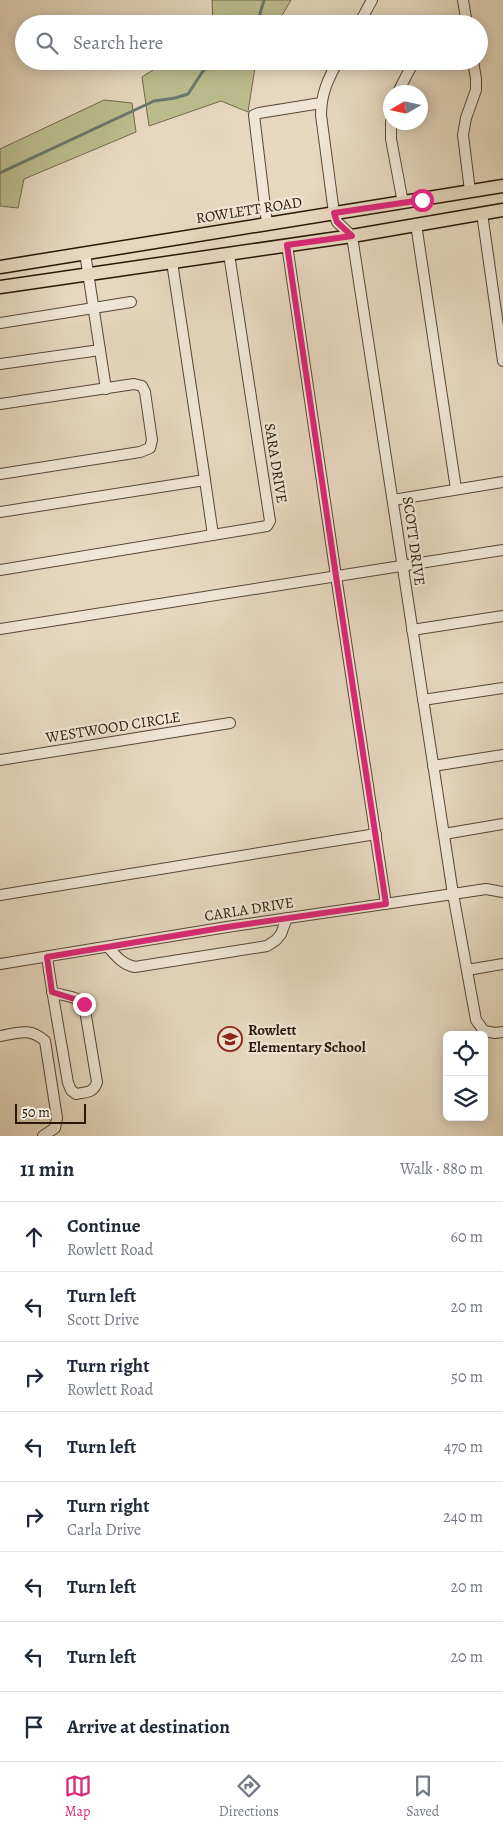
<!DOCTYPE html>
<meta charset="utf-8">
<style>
:root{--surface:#fff;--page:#f2f2f3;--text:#1f2937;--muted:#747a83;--line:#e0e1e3;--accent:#db2777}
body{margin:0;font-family:Alegreya,serif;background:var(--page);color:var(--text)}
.controls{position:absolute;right:15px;bottom:15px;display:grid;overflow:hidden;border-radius:8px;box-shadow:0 2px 12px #0003}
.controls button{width:45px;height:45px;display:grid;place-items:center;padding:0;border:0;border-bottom:1px solid var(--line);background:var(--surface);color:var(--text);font:25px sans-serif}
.compass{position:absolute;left:383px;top:85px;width:45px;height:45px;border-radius:50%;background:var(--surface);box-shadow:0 2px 12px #0003;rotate:261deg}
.scale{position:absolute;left:15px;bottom:12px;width:71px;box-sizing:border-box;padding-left:5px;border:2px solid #291708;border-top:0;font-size:14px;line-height:18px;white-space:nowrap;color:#291708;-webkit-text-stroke:4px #efe6d5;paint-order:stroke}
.stop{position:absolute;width:15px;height:15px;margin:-11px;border:4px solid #db2777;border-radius:50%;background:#fff}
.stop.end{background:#db2777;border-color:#fff;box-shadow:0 1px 5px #0008}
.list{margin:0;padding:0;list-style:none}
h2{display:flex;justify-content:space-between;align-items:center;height:65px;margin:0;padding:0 20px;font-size:21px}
h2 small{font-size:16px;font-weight:400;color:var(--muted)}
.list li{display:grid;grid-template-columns:32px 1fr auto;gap:15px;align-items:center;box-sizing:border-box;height:70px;padding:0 20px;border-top:1px solid var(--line)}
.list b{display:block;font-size:19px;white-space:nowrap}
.list p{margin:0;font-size:16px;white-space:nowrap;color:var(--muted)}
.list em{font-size:16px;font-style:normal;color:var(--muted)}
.icon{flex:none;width:28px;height:28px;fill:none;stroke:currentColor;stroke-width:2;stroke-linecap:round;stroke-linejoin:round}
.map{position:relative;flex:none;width:503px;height:1136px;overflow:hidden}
.search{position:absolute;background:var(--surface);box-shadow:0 2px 12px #0003;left:15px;right:15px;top:15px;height:55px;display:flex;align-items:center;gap:12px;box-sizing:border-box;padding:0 18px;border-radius:28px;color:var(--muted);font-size:19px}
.sheet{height:625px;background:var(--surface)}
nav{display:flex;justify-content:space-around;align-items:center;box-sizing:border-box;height:70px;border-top:1px solid var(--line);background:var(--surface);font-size:14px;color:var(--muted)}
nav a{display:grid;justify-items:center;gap:2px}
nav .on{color:var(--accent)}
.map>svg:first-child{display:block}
.green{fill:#bbbd8e;stroke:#726a4b}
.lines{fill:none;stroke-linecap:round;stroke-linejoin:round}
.stream{stroke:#6a796c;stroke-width:3}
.minor-casing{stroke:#584736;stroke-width:12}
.major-casing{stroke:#291708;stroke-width:15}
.minor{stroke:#efe6d5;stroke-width:10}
.major{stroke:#e6d8bf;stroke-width:12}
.route{stroke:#db2777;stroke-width:6}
.labels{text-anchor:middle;stroke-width:4.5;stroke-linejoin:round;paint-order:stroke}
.street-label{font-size:15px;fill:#291708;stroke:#efe6d5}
.poi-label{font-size:15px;font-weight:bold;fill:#291708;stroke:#efe6d5;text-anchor:start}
</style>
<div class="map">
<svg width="503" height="1136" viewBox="0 0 503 1136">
<rect width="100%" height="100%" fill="#e6d8bf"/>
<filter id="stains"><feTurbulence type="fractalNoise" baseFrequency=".004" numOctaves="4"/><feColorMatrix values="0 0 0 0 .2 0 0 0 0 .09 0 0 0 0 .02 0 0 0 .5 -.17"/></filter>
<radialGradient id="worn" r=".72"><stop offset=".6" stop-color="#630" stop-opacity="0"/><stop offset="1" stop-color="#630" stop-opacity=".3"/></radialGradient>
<g class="green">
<path d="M212 0H291L277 24H213Z"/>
<path d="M167 61H256L248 112 221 101 149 126 142 77Z"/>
<path d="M104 100 132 103 136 132 24 179 18 208 0 206V149Z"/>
</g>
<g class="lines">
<g class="stream">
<path d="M257 24 264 0"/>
<path d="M0 173 154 101 175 98 188 94 203 71 216 61"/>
</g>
<defs>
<g id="minor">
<path d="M463 0 467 24"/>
<path d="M359 24 372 0"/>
<path d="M338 61C328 79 321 94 321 115L334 213 337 222 352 236 453 894 476 1020 484 1031 495 1033 503 1032"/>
<path d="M398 92 414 61"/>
<path d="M391 122V139L403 203"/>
<path d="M470 191 463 135 466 118 476 90V79L473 61"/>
<path d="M482 213 503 361"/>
<path d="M267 223 254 115 259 113 321 103"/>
<path d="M416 224 456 489"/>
<path d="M287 245 336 576 386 904"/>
<path d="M85 253 106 389"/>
<path d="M0 323 131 302"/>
<path d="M0 364 100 350"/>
<path d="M0 404 134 384 142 386 145 392 152 440 150 448 140 452 0 474"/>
<path d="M205 480 213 535"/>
<path d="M393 500 503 482"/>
<path d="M0 512 205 480 172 262"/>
<path d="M0 570 267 526 270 521 229 254"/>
<path d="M0 629 503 550"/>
<path d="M412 630 503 616"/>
<path d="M423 700 503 688"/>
<path d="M0 760 230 723"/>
<path d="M433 766 503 755"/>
<path d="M444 834 503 824"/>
<path d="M0 895 376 834"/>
<path d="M108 947C116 956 123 965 135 967L267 946 276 940 281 934 287 918"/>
<path d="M47 957C53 999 61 1041 68 1083L71 1090 76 1094C86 1092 94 1093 97 1082L84 1004C78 996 62 996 52 992"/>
<path d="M0 964 227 927 453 894 486 889 503 892"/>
<path d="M467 970 503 964"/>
<path d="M0 1036C18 1033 30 1027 45 1041L57 1118 55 1128 43 1136"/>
</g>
<g id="major">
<path d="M0 267 503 186"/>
<path d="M0 287 352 236 503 210"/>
</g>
</defs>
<use href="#minor" class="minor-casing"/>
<use href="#major" class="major-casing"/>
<use href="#minor" class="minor"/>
<use href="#major" class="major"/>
</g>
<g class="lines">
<path class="route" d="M84 1004 81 1001 52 992 47 957 227 927 386 904 336 576 287 245 352 236 337 222 334 213 422 200"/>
</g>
<defs>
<symbol id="school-ring" viewBox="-11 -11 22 22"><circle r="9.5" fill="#efe6d5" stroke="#8f2418" stroke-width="1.5"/><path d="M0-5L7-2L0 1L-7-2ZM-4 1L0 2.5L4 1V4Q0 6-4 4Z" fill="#8f2418"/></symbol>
</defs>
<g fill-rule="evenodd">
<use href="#school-ring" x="216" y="1025" width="28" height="28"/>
</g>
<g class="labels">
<g class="street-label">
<text transform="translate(249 210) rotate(-9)" y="5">ROWLETT ROAD</text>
<text transform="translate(276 463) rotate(81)" y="5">SARA DRIVE</text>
<text transform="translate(414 541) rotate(82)" y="5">SCOTT DRIVE</text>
<text transform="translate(113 727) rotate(-9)" y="5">WESTWOOD CIRCLE</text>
<text transform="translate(249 909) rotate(-9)" y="5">CARLA DRIVE</text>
</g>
<g class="poi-label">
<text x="248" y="1035">Rowlett<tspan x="248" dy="17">Elementary School</tspan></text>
</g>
</g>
<rect width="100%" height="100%" filter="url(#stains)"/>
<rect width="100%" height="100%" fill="url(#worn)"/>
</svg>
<div class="controls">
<button><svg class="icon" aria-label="locate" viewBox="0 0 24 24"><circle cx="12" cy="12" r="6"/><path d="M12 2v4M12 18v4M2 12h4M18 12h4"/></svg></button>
<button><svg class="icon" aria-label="layers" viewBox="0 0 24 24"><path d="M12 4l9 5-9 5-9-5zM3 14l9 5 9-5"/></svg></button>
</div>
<svg class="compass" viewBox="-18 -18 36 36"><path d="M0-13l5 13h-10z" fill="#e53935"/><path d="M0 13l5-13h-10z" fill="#747a83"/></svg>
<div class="scale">50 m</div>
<div class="stop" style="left:422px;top:200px"></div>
<div class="stop end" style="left:84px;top:1004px"></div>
<div class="search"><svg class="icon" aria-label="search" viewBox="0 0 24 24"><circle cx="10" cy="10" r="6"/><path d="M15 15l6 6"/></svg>Search here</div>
</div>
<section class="sheet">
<h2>11 min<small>Walk · 880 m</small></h2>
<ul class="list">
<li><svg class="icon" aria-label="ahead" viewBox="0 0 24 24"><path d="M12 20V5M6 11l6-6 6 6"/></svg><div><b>Continue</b><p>Rowlett Road</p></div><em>60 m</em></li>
<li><svg class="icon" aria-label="left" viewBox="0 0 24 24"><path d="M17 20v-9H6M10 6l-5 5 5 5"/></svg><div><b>Turn left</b><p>Scott Drive</p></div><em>20 m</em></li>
<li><svg class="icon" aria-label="right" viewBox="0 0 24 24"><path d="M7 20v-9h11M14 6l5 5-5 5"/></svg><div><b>Turn right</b><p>Rowlett Road</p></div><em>50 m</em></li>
<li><svg class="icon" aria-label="left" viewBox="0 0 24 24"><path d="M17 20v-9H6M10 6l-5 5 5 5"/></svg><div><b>Turn left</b></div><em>470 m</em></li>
<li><svg class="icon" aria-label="right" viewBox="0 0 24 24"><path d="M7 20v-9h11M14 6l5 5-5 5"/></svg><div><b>Turn right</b><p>Carla Drive</p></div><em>240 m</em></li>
<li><svg class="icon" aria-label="left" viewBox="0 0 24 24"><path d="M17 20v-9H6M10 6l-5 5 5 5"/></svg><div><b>Turn left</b></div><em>20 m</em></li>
<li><svg class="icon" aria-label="left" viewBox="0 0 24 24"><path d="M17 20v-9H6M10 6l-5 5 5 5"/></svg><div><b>Turn left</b></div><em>20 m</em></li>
<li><svg class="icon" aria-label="arrive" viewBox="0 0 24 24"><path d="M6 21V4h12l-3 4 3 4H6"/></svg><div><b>Arrive at destination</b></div></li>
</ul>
</section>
<nav>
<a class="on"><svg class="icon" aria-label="map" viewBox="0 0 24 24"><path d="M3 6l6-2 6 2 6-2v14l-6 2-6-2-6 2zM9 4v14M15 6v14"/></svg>Map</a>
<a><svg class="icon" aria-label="directions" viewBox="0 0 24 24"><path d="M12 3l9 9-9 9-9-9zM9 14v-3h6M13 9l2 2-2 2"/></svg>Directions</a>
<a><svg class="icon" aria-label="saved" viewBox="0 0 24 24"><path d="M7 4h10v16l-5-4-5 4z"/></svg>Saved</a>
</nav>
